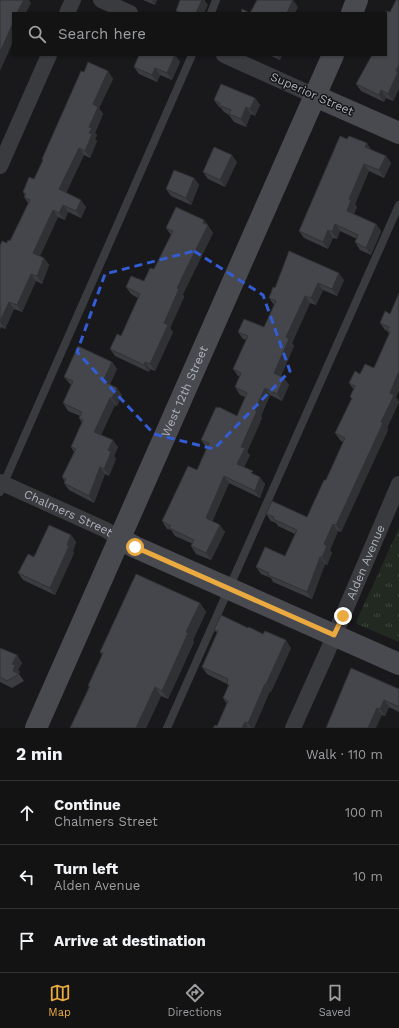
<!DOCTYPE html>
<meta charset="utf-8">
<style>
:root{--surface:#131314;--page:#202022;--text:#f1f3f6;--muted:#9d9ea0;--line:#323234;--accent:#ebaa40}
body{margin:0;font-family:"Work Sans",sans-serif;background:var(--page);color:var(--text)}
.stop{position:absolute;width:12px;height:12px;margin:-9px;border:3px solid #ebaa40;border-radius:50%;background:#fff}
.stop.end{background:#ebaa40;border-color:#fff;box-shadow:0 1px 4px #0008}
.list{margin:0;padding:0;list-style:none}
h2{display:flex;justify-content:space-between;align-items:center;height:52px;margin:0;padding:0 16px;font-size:17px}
h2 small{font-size:13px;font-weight:400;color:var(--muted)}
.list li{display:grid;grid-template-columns:26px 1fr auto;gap:12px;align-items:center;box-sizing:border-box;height:64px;padding:0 16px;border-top:1px solid var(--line)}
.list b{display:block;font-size:15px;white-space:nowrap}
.list p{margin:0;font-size:13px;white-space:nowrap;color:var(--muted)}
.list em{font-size:13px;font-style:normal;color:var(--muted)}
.icon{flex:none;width:22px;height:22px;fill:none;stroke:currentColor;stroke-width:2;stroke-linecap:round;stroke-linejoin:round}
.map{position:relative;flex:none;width:399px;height:728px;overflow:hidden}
.search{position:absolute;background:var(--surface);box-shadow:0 1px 3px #0004;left:12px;right:12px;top:12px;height:44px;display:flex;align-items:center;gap:10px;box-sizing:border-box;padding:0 14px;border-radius:0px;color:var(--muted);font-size:15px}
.sheet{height:244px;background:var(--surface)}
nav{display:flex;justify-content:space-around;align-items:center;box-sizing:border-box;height:56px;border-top:1px solid var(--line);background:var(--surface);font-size:11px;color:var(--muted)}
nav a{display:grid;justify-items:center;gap:2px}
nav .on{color:var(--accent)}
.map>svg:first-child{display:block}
.grass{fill:url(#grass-tufts)}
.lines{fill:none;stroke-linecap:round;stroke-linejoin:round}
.lane{stroke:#3a3b3f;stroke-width:8}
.street{stroke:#3a3b3f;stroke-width:16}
.secondary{stroke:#484a4f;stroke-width:22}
.wall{fill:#3b3c40}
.shaded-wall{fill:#303134}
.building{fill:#45464b;stroke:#303134}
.route{stroke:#ebaa40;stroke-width:5}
.marked{fill:none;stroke:#325dd4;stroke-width:3;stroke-dasharray:8 5;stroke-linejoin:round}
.labels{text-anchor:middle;stroke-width:3;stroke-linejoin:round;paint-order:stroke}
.street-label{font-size:12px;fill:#abb0ba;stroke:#131416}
</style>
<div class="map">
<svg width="399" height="728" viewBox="0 0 399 728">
<defs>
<pattern id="grass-tufts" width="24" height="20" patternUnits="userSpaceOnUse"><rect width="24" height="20" fill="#212921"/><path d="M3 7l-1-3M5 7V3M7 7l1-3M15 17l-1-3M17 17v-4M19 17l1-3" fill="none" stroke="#3f463f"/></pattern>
</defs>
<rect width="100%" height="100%" fill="#19191b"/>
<path class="grass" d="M399 528V642L357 624 356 622Z"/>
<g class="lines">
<g class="lane">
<path d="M211 13 216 0"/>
<path d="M0 492 192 55"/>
<path d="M167 728 399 205"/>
</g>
<g class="street">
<path d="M101 0 130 13"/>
<path d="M67 13 73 0"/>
<path d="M224 55 315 96"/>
<path d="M0 166 49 55"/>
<path id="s1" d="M0 482 106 530 120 539"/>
<path id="s2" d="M293 728 329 648 399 484"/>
</g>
<g class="secondary">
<path d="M352 13 357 0"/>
<path d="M315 96 399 133"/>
<path d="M120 539 135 547 399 664"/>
<path id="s3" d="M36 728 333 55"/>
</g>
</g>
<g class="wall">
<path d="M143 0H157L155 5Z"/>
<path d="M399 0V89L393 101 386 98 384 102 361 91 356 84 372 56 371 55H386L390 12Z"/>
<path d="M139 55H175L180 62 172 80 160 75 157 82 139 74 134 67Z"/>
<path d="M269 55H282L280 60Z"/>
<path d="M108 71 113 79 99 108 103 114 95 133 97 135 95 139 97 141 90 158 84 155 66 193 86 207 81 218 68 212 65 220 58 217 40 256 44 258 49 265 42 284 36 281 22 312 14 309 5 329 1 327 0 329V246L10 241 28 203 24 197 25 196 23 192 34 179 43 160 42 159 84 72Z"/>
<path d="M255 98 260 105 255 116 251 114 246 127 234 122 229 115 224 112 221 108 219 107 214 100Z"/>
<path d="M371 150 386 156 391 163 384 178 369 171 355 204 357 207 354 214 376 224 381 231 371 255 360 250 355 242 357 239 340 231 337 239 333 238 328 249 304 238 299 231Z"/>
<path d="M237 162 225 187 208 179 203 172Z"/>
<path d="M194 178 199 185 191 205 171 196 166 189Z"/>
<path d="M204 220 213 233 183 294 184 297 170 328 173 332 155 371 150 369 149 372 115 356 110 349 121 336 138 298 131 294 126 287 144 281 154 269 171 235 166 228Z"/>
<path d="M344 280 337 296 323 290 316 305 310 303 292 343 294 346 281 376 289 385 282 401 270 395 261 416 262 418 247 452 250 455 244 467 255 475 265 484 260 498 229 483 212 521 225 532 211 560 196 554 191 546 193 544 175 536 171 530 167 529 162 521 197 470 207 448 201 440 237 416 245 397 240 395 235 387 240 377 238 376 233 369 246 340 243 339 238 332 264 327 274 305 269 298 275 288Z"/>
<path d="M399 293V390L396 397 399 402 387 428 388 430 341 532 338 531 330 550 332 553 327 565 325 564 312 599 273 582 271 578 261 574 256 567 285 556 295 534 278 526 276 523 271 521 266 514 307 517 326 480 343 442 340 440 335 433 352 399 350 397 354 390 349 383 360 374 374 368 389 334 387 331 385 330 380 323 390 314Z"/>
<path d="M112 362 117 369 110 384 122 395 117 406 115 405 101 435 118 447 114 456 116 459 109 476 105 474 94 503 69 490 64 483 65 482 62 477 74 452 71 447 82 423 79 418 80 416 68 411 63 403 71 385 70 384 64 377Z"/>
<path d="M71 535 76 542 73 551 74 553 55 595 23 580 18 573 34 557Z"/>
<path d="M200 603 206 612 193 640 194 642 168 699 161 696 146 728H70L89 687 88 686 102 655 100 652Z"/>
<path d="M248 628 291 648 271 692 270 691 254 728H213L217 726 227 704 223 698 228 686 227 684 207 674 202 667 217 633 214 630Z"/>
<path d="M0 648 17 655 22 663 18 670 20 672 19 674 24 681 12 688 0 682Z"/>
<path d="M399 689V712L389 707 385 716 382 715 326 728Z"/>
</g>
<g class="shaded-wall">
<path d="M24 0H29L31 3 26 13H17Z"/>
<path d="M151 0H157L155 5Z"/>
<path d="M202 0H205V1L208 5 204 13H196Z"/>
<path d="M293 0 298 7 295 13H287Z"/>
<path d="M13 23V42L0 71V52Z"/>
<path d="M175 55 180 62 172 80 167 73Z"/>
<path d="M277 55H282L280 60Z"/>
<path d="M399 64V89L393 101 388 94Z"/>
<path d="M155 68 160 75 157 82 152 75Z"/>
<path d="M108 71 113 79 99 108 103 114 95 133 97 135 95 139 97 141 90 158 85 151 89 133V127L93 104Z"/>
<path d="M381 90 386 98 384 102 379 95Z"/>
<path d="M255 98 260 105 255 116 250 109Z"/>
<path d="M246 107 251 114 246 127 241 119Z"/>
<path d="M367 143 372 151 365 147Z"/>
<path d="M79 148 84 155 64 196 59 189Z"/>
<path d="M232 155 237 162 225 187 220 180Z"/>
<path d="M386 156 391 163 384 178 379 170Z"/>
<path d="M364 164 369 171 355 204 357 207 352 218 347 211 349 199Z"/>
<path d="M194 178 199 185 191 205 186 198Z"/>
<path d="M81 200 86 207 81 218 76 211Z"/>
<path d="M63 205 68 212 65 220 59 213Z"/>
<path d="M53 210 58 217 38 260 33 253Z"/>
<path d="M204 220 213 233 183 294 184 297 170 328 173 332 155 371 150 364 164 323 177 288Z"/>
<path d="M335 224 340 231 337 239 332 232Z"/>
<path d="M376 224 381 231 371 255 366 248Z"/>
<path d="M328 230 333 238 328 249 323 242Z"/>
<path d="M44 258 49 265 42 284 37 276Z"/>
<path d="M339 273 344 280 337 296 332 289Z"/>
<path d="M31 274 36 281 22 312 17 305Z"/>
<path d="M318 283 323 290 316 305 311 298Z"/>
<path d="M305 296 310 303 292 343 294 346 279 380 274 373 286 337Z"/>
<path d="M9 302 14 309 5 329 0 322V321Z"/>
<path d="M112 362 117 369 108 388 103 381Z"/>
<path d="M145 362 150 369 149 372 144 365Z"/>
<path d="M399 371V390L396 397 399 402 387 428 388 430 341 532 336 525 381 422 391 390Z"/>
<path d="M284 378 289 385 282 401 277 394Z"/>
<path d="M117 388 122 395 117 406 112 398Z"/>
<path d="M265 388 270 395 261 416 262 418 247 452 250 455 242 471 237 464 241 447 255 410Z"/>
<path d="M110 398 115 405 99 439 94 432Z"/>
<path d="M113 440 118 447 114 456 116 459 109 476 104 469 108 450Z"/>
<path d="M100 467 105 474 94 503 89 496Z"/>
<path d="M224 476 229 483 211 525 206 518Z"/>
<path d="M260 477 265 484 260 498 255 491Z"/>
<path d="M333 524 338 531 330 550 332 553 327 565 322 557 324 544Z"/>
<path d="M220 525 225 532 211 560 206 553Z"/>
<path d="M71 535 76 542 73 551 74 553 55 595 50 588Z"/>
<path d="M320 557 325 564 312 599 307 592Z"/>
<path d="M200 603 206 612 193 640 194 642 168 699 162 691 186 632Z"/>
<path d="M286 640 291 648 271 692 266 684Z"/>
<path d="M17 655 22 663 18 670 20 672 19 674 13 671 12 664Z"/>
<path d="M265 684 270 691 254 728H251L248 723Z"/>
<path d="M155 687 161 696 146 728H136Z"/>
<path d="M384 700 389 707 385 716 380 709Z"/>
<path d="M377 708 382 715 376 728H368Z"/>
<path d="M245 722 249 728H242Z"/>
</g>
<g class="building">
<path d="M0 0H24L17 13H13V23L0 52Z"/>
<path d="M180 0H202L196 13H181L176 11Z"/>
<path d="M257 0H293L287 13H250Z"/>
<path d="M396 0H399V64L396 71 398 72 388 94 381 90 379 95 356 84 372 55H386V11L390 12Z"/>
<path d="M242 9 250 13H241Z"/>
<path d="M139 55H175L167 73 155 68 152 75 134 67Z"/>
<path d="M88 62 108 71 93 104 98 107 89 127 92 128 89 133 92 134 85 151 79 148 59 189 81 200 76 211 63 205 59 213 53 210 33 253 44 258 37 276 31 274 17 305 9 302 0 321V246L2 241 7 243 8 240 10 241 30 200 24 197 26 194 23 192 29 177 34 179 43 160 42 159 81 71 84 72Z"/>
<path d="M221 84 255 98 250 109 246 107 241 119 229 114 231 110 219 105 220 103 214 100Z"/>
<path d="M340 136 347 139 349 136 367 143 365 147 386 156 379 170 364 164 349 199 351 200 347 211 376 224 366 248 355 242 358 235 335 224 332 232 328 230 323 242 299 231Z"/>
<path d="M214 147 232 155 220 180 203 172Z"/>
<path d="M174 170 194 178 186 198 166 189Z"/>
<path d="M176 207 204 220 203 223 208 225 177 288 179 289 164 323 168 325 150 364 145 362 144 365 110 349 117 334 121 336 140 294 126 287 131 276 144 281 150 268 154 269 173 231 166 228Z"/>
<path d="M289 251 339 273 332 289 318 283 311 298 305 296 286 337 289 339 274 373 284 378 277 394 265 388 255 410 257 411 241 447 245 448 237 464 253 471 251 473 260 477 255 491 224 476 206 518 220 525 206 553 191 546 194 540 169 528 171 526 162 521 188 466 197 470 209 443 201 440 216 407 218 408 219 407 237 416 247 393 235 387 241 373 233 369 248 336 238 332 244 319 264 327 276 301 269 298 273 287 275 288Z"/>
<path d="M399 293V371L390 393 394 395 381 422 383 423 336 525 333 524 324 544 327 546 322 557H320L307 592 268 575 269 573 256 567 265 547 285 556 297 530 273 519 274 517 266 514 272 501 307 517 324 480H326L345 438 335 433 352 398 350 397 355 386 349 383 355 371 360 374 365 364 374 368 390 332 387 331 389 327 380 323 385 311 390 314Z"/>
<path d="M78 346 112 362 103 381 117 388 112 398H110L94 432 113 440 108 450 111 452 104 469 100 467 89 496 64 483 66 479 62 477 76 449 71 447 83 420 79 418 82 412 63 403 73 381 64 377Z"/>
<path d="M49 525 71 535 67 545 69 546 50 588 18 573 28 554 34 557Z"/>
<path d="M136 574 200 603 186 632 188 633 162 691 155 687 136 728H70L90 686H88L103 653 100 652Z"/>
<path d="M221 615 248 628 249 627 263 634 265 631 286 640 266 684H265L248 723 245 722 242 728H213L215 725 217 726 228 701 223 698 229 685 227 684 228 679 202 667 218 631 214 630Z"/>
<path d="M0 648 17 655 12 664 15 665 13 671 19 674 7 681 0 677Z"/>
<path d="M351 668 399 689V707L384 700 380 709 377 708 368 728H326Z"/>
</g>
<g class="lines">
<path class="route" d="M135 547 334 635 343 616"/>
</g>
<path class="marked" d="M194 251 263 295 290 371 214 449 154 434 77 352 105 274Z"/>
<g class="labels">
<g class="street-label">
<text transform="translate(312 94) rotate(24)" y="4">Superior Street</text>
<text dy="4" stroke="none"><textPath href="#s3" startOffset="368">West 12th Street</textPath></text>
<text dy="4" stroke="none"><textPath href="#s1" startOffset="75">Chalmers Street</textPath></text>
<text dy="4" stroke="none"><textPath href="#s2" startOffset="181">Alden Avenue</textPath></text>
</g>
</g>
</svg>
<div class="stop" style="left:135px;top:547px"></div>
<div class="stop end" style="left:343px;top:616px"></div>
<div class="search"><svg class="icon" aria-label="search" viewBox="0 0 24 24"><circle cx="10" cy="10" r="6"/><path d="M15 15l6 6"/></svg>Search here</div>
</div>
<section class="sheet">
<h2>2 min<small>Walk · 110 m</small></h2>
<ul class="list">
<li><svg class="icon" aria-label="ahead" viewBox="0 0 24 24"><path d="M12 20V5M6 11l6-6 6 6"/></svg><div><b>Continue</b><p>Chalmers Street</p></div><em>100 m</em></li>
<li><svg class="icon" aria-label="left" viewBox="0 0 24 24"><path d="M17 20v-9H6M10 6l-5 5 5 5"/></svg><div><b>Turn left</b><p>Alden Avenue</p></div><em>10 m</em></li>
<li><svg class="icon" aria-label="arrive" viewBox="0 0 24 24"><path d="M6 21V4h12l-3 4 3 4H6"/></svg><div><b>Arrive at destination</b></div></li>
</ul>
</section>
<nav>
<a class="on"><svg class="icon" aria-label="map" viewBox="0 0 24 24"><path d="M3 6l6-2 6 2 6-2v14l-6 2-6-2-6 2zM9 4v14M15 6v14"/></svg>Map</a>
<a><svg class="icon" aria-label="directions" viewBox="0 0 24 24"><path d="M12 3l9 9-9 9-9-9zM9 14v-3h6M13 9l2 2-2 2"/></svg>Directions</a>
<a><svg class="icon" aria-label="saved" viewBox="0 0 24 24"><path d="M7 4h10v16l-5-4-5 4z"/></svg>Saved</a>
</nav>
